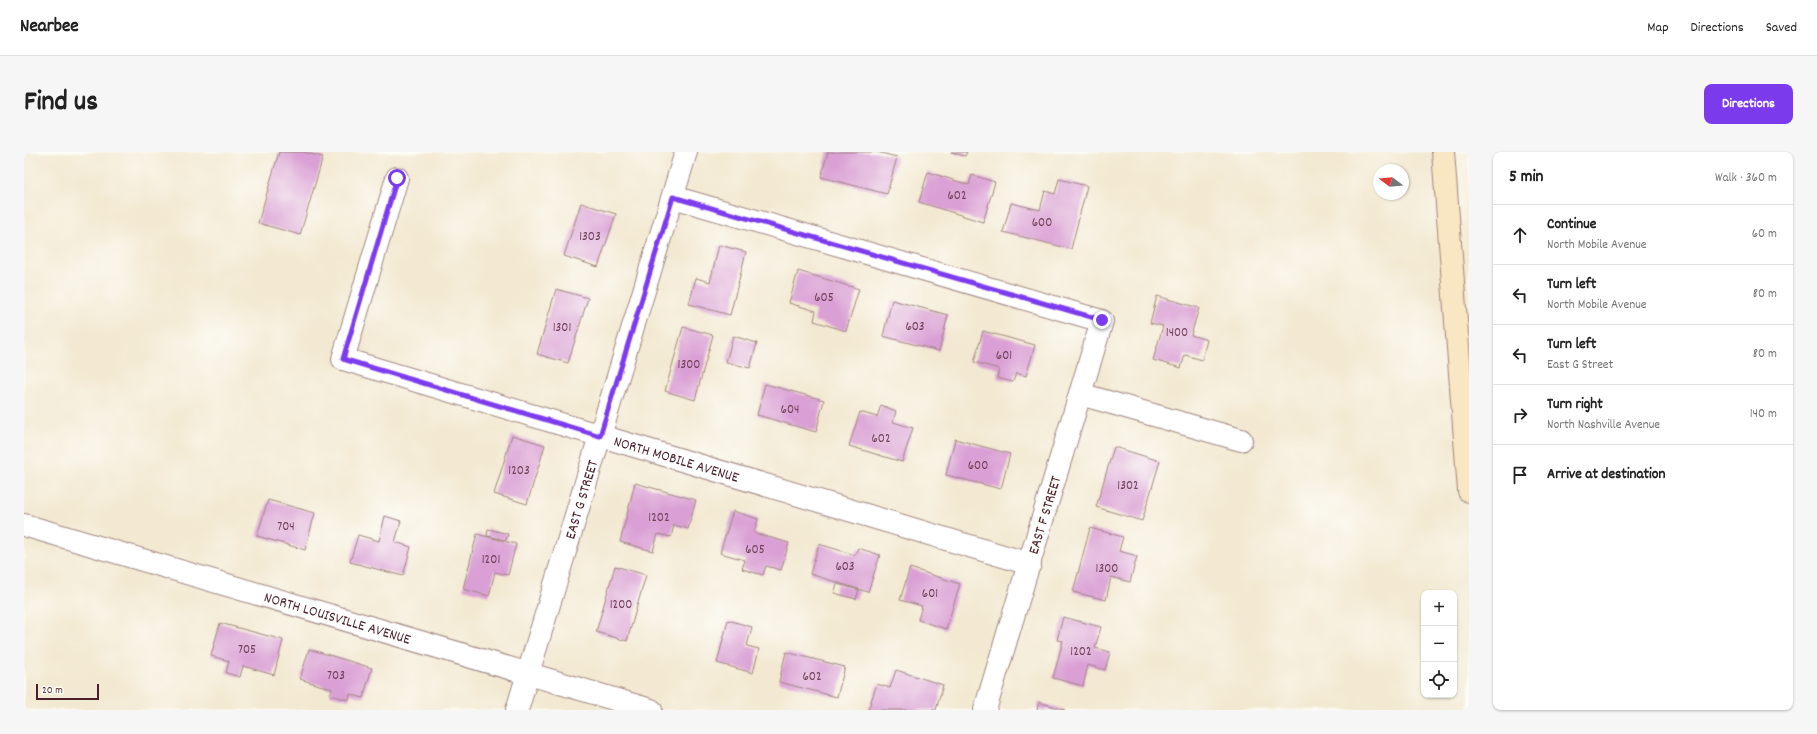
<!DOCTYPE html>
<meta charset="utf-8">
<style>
:root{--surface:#fff;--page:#f6f6f6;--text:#222;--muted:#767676;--line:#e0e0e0;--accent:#7c3aed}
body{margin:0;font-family:Dekko,sans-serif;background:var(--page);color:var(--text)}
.controls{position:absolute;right:12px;bottom:12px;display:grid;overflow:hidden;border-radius:8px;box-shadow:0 1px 3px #0004}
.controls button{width:36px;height:36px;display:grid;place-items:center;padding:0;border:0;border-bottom:1px solid var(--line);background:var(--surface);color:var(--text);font:20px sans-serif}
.compass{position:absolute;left:1349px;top:12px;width:36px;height:36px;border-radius:50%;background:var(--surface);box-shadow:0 1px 3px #0004;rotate:286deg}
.scale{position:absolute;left:12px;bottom:10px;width:63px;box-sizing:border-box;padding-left:4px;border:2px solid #4a1f2b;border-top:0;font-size:11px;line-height:14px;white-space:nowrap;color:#4a1f2b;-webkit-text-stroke:3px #fdfcf7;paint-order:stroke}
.stop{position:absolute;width:12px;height:12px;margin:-9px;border:3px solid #7c3aed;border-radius:50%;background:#fff}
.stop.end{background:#7c3aed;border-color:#fff;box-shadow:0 1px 4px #0008}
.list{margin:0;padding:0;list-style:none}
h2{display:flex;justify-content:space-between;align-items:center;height:52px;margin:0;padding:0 16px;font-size:17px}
h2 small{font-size:13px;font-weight:400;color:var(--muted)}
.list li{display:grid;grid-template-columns:26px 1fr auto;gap:12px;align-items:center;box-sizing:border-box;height:60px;padding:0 16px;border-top:1px solid var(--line)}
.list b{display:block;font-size:15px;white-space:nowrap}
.list p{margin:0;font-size:13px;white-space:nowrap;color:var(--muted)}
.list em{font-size:13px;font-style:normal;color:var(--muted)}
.icon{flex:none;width:22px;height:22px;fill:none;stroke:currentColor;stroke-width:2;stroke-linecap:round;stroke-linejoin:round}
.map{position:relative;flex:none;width:1445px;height:558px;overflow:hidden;border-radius:8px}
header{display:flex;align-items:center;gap:24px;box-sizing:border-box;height:56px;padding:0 20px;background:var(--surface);border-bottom:1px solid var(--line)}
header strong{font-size:19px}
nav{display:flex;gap:22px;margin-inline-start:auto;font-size:14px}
.intro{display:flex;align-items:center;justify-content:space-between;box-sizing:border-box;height:96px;padding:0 24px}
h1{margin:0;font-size:28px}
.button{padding:10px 18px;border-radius:8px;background:var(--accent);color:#fff;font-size:14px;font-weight:700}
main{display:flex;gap:24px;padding:0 24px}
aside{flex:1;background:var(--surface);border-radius:8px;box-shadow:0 1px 3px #0004}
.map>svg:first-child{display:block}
.building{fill:#daa0d5}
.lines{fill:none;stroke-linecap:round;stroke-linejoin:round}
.street-casing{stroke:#9e847e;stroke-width:24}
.secondary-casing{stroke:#9e847e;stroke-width:24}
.street{stroke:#fff;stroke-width:22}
.secondary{stroke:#f9e7c3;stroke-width:22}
.route{stroke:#7c3aed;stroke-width:5}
.labels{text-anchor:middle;stroke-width:3;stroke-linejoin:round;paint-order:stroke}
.number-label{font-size:13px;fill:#6e3f56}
.street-label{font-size:15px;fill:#4a1f2b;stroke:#fdfcf7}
</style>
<header>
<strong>Nearbee</strong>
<nav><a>Map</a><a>Directions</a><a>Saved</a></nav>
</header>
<div class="intro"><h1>Find us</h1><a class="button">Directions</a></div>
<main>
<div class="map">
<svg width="1445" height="558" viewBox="0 0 1445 558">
<rect width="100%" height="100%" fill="#fdfcf7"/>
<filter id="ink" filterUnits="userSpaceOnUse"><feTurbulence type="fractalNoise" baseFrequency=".025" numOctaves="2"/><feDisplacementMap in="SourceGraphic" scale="8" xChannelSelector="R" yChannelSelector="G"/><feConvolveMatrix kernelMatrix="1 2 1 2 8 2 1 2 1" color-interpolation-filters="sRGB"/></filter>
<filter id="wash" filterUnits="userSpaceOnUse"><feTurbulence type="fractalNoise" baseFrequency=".012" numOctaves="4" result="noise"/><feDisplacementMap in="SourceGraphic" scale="16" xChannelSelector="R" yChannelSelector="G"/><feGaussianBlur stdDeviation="0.9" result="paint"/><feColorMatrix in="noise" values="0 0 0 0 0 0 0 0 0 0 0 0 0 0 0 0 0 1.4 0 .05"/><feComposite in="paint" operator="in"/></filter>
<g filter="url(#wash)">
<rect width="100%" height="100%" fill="#f3e9d2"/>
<g id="blocks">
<g class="building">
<path d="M255 0H279L299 5 276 83 234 71Z"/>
<path d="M804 0H853L873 5 863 42 797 25Z"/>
<path d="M927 0H943L941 4Z"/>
<path d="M904 20 945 33 948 23 971 30 959 70 895 50Z"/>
<path d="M1035 27 1063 34 1047 97 979 80 987 51 1016 58 1021 39 1031 42Z"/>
<path d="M557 51 592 62 574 115 540 104Z"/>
<path d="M695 93 722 100 706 163 665 152 672 126 686 130Z"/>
<path d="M774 119 835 137 822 179 790 169 792 159 765 151Z"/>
<path d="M532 137 564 146 544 211 513 202Z"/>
<path d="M1133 144 1175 156 1167 183 1183 188 1178 208 1161 203 1157 216 1129 208 1139 174 1126 171Z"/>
<path d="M868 148 924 163 915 199 859 184Z"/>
<path d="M659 175 689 183 671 248 641 239Z"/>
<path d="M959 179 1011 193 1002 224 992 221 989 230 973 226 975 217 950 210Z"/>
<path d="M709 184 733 191 726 216 702 210Z"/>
<path d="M741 232 800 248 792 280 733 263Z"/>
<path d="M857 253 872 259 869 270 889 276 878 310 825 294 836 260 853 265Z"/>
<path d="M488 283 521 293 503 352 470 342Z"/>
<path d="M931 287 986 302 977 337 922 323Z"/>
<path d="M1090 295 1136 309 1118 369 1072 355Z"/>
<path d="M611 331 672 348 664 377 650 373 647 385 634 382 629 399 596 390Z"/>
<path d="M244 348 291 361 281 398 233 384Z"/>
<path d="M709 359 734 367 730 381 765 391 757 418 742 414 739 423 718 417 721 408 696 401Z"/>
<path d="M361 364 377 369 371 390 387 395 379 424 326 410 334 383 355 389Z"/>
<path d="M1066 376 1099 385 1095 399 1113 404 1106 430 1087 425 1082 448 1049 440Z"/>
<path d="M464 377 484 382 482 388 463 384Z"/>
<path d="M453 382 492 392 484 423 471 420 465 444 439 437Z"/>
<path d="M795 392 831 403 834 396 856 403 844 440 786 422Z"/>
<path d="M591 414 622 423 603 489 572 480Z"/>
<path d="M886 416 936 432 922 477 894 468 898 454 876 448Z"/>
<path d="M813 432 835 438 832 447 810 441Z"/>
<path d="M1039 465 1077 475 1071 496 1086 500 1081 518 1064 513 1059 534 1029 526 1039 489 1033 488Z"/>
<path d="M704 468 728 475 723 494 735 497 729 521 693 511Z"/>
<path d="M196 471 259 488 250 523 219 514 216 525 202 521 205 509 187 504Z"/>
<path d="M285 497 348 516 339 546 326 542 325 548 306 543 308 537 276 527Z"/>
<path d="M762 500 821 515 813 545 755 530Z"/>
<path d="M872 518 919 533 912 558H844L853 532 866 536Z"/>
<path d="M1015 550 1041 558H1013Z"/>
</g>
</g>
</g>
<g filter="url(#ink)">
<use href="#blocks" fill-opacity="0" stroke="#9e847e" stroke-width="1"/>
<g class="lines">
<defs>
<g id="street">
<path id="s1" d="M373 26 319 207 1006 412"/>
<path d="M649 45 1078 169 961 558"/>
<path d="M1056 242 1217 288"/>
<path id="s2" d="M0 373 627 558"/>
<path id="s3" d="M493 558 662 0"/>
</g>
<path id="secondary" d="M1419 0 1445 339"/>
</defs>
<use href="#street" class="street-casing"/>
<use href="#secondary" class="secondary-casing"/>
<use href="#street" class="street"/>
<use href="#secondary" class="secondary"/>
</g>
</g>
<g class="lines" filter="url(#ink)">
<path class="route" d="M373 26 319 207 576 284 649 45 1078 168"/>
</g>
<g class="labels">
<g class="number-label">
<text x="933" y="47">602</text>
<text x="1018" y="74">600</text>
<text x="566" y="88">1303</text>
<text x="800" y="149">605</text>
<text x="891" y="178">603</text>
<text x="538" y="179">1301</text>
<text x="1153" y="184">1400</text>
<text x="980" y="207">601</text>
<text x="665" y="216">1300</text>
<text x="766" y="261">604</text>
<text x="857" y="290">602</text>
<text x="954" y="317">600</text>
<text x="495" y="322">1203</text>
<text x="1104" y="337">1302</text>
<text x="635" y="369">1202</text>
<text x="262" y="378">704</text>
<text x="731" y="401">605</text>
<text x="467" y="411">1201</text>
<text x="821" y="418">603</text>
<text x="1083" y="420">1300</text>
<text x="906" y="445">601</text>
<text x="597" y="456">1200</text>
<text x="223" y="501">705</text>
<text x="1057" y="503">1202</text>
<text x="312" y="527">703</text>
<text x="788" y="528">602</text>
</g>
<g class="street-label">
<text dy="5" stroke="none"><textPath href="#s1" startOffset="537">NORTH MOBILE AVENUE</textPath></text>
<text dy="5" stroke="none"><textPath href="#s3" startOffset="220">EAST G STREET</textPath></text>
<text transform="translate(1020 363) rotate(-73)" y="5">EAST F STREET</text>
<text dy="5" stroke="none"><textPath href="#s2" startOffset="327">NORTH LOUISVILLE AVENUE</textPath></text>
</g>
</g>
</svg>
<div class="controls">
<button>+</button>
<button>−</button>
<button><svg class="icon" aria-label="locate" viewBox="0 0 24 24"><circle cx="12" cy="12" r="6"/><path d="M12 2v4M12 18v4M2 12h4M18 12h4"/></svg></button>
</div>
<svg class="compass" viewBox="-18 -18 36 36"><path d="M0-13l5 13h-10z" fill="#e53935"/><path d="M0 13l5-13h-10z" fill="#767676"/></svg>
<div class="scale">20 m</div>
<div class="stop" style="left:373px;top:26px"></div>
<div class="stop end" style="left:1078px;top:168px"></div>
</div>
<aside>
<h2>5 min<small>Walk · 360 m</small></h2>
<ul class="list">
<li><svg class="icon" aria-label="ahead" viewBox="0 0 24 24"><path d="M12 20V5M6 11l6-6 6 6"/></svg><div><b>Continue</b><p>North Mobile Avenue</p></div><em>60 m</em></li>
<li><svg class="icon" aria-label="left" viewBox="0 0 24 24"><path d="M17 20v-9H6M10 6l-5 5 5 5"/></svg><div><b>Turn left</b><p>North Mobile Avenue</p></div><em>80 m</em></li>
<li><svg class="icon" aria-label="left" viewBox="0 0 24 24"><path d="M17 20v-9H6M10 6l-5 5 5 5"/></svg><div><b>Turn left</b><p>East G Street</p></div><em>80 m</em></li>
<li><svg class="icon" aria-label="right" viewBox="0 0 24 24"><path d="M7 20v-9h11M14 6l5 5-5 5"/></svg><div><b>Turn right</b><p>North Nashville Avenue</p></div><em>140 m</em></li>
<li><svg class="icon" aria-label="arrive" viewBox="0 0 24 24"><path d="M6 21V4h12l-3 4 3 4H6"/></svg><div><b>Arrive at destination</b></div></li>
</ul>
</aside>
</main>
